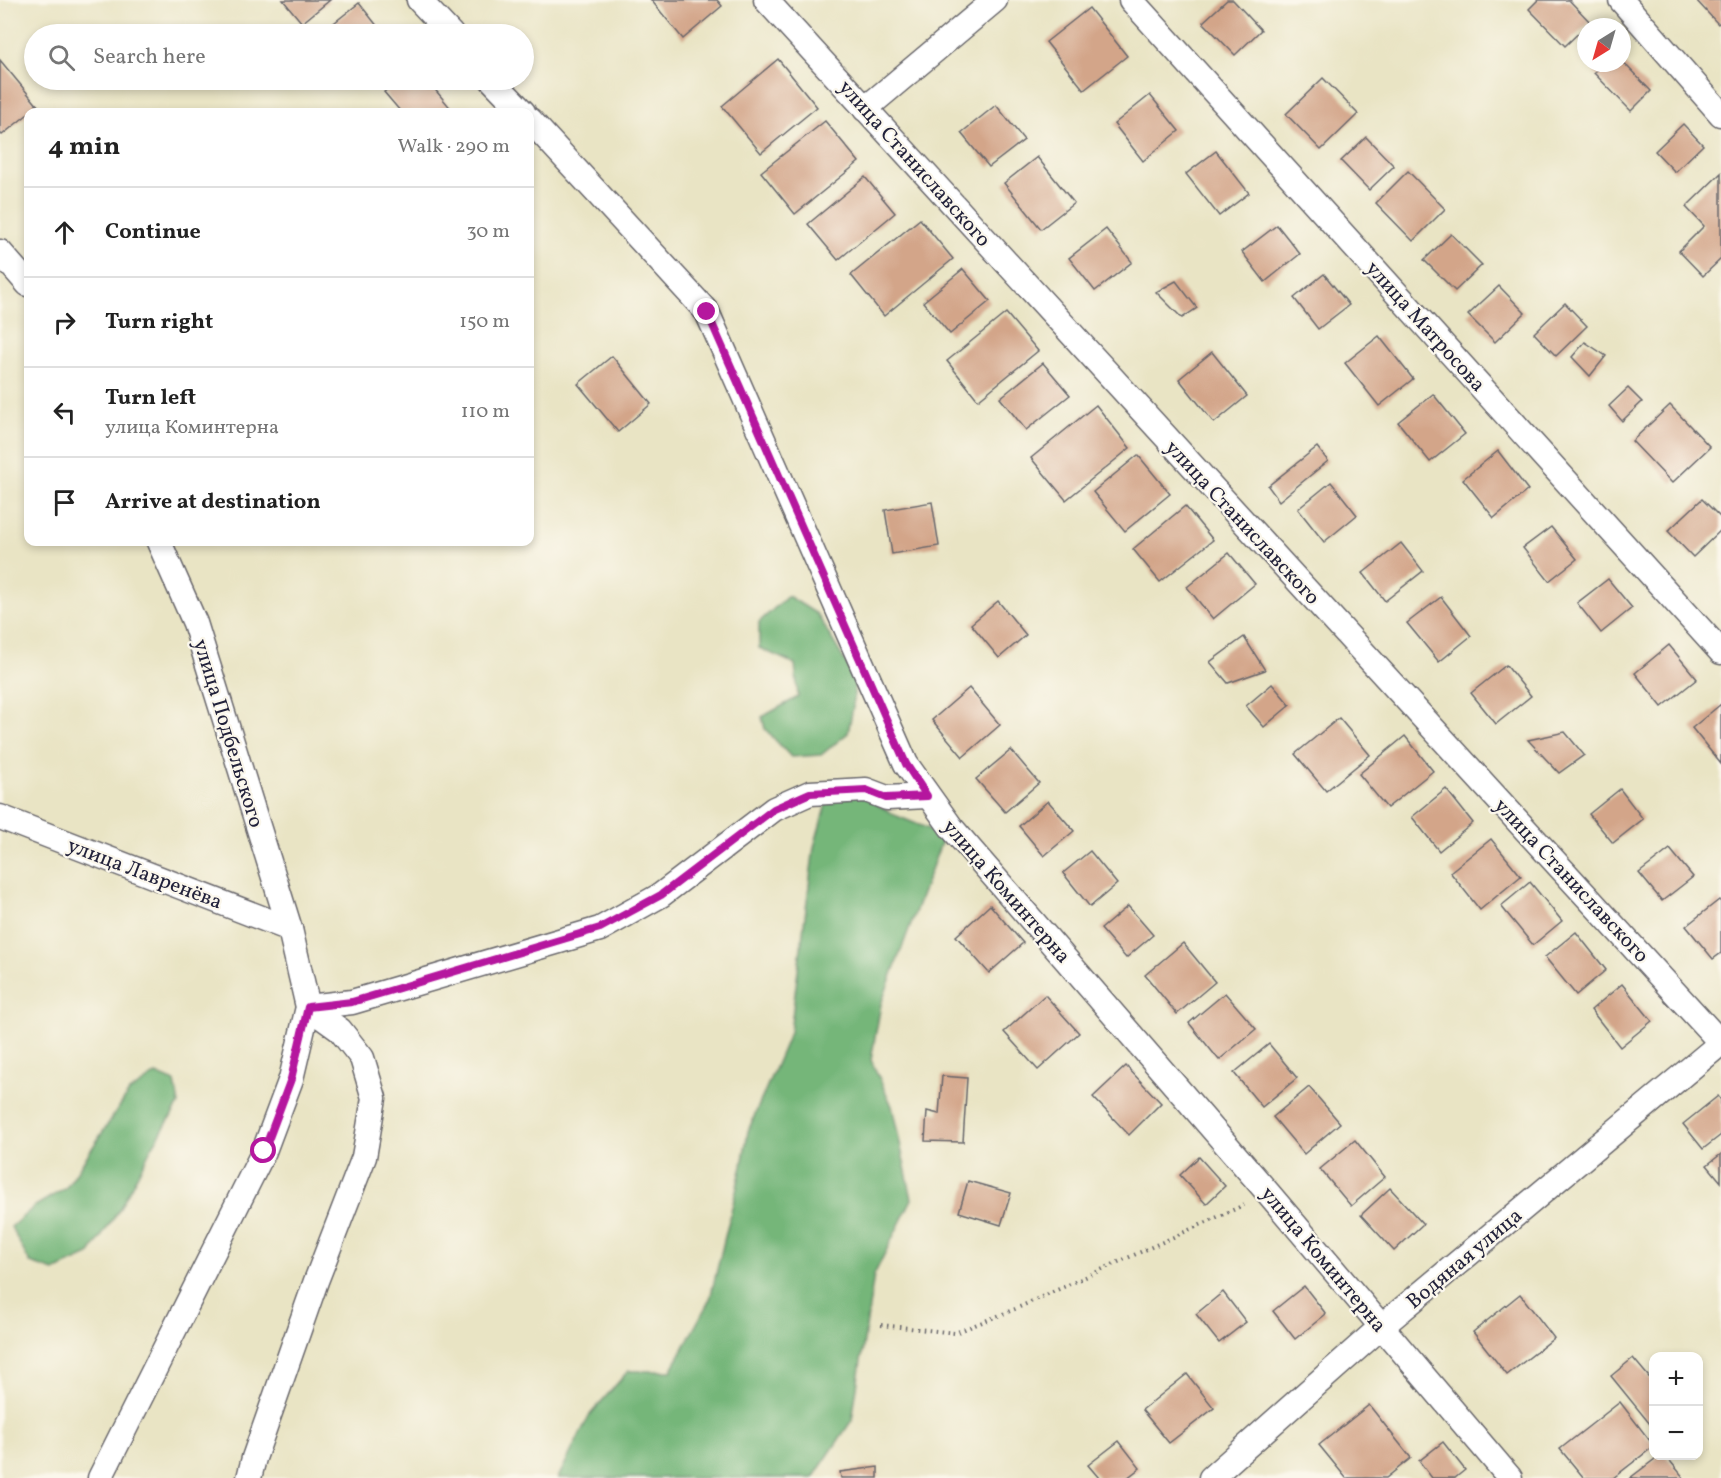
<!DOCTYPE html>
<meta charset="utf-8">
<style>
:root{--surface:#fff;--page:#f6f6f6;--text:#222;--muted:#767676;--line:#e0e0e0}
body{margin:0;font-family:Vollkorn,serif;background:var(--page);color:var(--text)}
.controls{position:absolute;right:18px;bottom:18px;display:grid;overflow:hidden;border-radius:12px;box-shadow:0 3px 9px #0003}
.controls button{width:54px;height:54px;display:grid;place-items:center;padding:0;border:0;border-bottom:2px solid var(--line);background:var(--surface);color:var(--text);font:30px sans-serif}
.compass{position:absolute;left:1577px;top:18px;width:54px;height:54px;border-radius:50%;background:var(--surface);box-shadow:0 3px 9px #0003;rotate:217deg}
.stop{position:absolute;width:18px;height:18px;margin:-14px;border:4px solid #b5179e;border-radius:50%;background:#fff}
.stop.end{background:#b5179e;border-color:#fff;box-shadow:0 2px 6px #0008}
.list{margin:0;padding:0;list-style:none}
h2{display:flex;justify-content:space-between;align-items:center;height:78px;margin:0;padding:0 24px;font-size:26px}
h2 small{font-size:20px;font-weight:400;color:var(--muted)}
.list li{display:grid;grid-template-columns:39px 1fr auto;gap:18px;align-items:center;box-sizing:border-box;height:90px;padding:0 24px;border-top:2px solid var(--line)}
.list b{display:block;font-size:22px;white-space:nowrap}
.list p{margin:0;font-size:20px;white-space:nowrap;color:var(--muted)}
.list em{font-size:20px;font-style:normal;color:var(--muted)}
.icon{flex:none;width:33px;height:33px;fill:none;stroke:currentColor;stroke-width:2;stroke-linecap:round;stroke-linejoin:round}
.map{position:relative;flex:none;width:1721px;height:1478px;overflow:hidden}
.search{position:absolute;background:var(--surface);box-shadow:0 3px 9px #0003;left:24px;top:24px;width:510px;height:66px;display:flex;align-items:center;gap:15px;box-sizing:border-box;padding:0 21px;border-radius:33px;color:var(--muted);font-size:22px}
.panel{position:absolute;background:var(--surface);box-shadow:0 3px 9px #0003;left:24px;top:108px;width:510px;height:438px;border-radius:12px}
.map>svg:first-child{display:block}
.forest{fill:#74b679;stroke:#4b6c5a;stroke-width:1.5}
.building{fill:#d3a589}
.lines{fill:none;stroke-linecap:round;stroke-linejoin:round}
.minor-casing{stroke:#68666b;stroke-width:27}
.path{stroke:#68666b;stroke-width:4;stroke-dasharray:1.5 4.5;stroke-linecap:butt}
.minor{stroke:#fff;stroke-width:24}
.route{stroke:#b5179e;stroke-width:8}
.labels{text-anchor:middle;stroke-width:4.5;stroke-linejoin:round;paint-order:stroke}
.street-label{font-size:21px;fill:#22223b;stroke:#fbf7ec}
</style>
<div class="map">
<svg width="1721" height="1478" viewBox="0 0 1721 1478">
<rect width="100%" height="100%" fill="#fbf7ec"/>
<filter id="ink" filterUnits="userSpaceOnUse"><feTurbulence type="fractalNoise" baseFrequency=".0167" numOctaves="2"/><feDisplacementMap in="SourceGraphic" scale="12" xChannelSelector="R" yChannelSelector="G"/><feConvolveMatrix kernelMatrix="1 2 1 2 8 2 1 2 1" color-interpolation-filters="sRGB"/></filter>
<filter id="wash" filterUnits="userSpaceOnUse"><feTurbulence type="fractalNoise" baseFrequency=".008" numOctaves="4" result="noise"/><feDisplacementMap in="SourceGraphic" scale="24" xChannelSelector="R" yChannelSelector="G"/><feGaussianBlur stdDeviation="1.35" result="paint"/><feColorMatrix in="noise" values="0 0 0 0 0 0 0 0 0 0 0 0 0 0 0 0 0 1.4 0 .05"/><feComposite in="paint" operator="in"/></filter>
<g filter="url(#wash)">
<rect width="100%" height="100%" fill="#e9e4c4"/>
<g class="forest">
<path d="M788 596 817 614 855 678 853 707 848 733 821 755 791 757 765 729 762 717 798 697 795 664 759 648V622Z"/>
<path d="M833 779 897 816 944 835 881 1004 871 1060 892 1106 912 1199 874 1275 852 1420 813 1478H558L589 1416 628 1371H671L710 1299 742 1166 748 1131 790 1032 814 847Z"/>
<path d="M156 1074 175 1082 179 1104 152 1147 119 1210 89 1255 54 1271 30 1263 11 1227 35 1206 66 1188 129 1092Z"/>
</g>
<g id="blocks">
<g class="building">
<path d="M283 0H330L302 23Z"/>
<path d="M651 0H717L722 6 683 39Z"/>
<path d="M1227 0H1233L1261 30 1235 55 1203 22Z"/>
<path d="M1538 0H1569L1590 22 1565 46 1529 9Z"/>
<path d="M1696 0H1721V21L1718 24Z"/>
<path d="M359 3 382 32 380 34H320Z"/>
<path d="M1089 8 1127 56 1084 90 1046 42Z"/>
<path d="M778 59 817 107 761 153 722 106Z"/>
<path d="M0 60 38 106 2 135 0 133Z"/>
<path d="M1622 61 1651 91 1631 111 1594 73 1604 63H1622Z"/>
<path d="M1323 78 1358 114 1321 150 1286 114Z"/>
<path d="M399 80H427L453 111 401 112 384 92Z"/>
<path d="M1150 95 1179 131 1143 161 1114 124Z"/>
<path d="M996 105 1024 140 989 167 961 133Z"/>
<path d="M825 121 859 162 795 214 761 172Z"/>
<path d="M1683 124 1703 145 1675 172 1655 151Z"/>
<path d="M1366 137 1394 166 1369 190 1341 161Z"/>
<path d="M1216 151 1249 193 1219 216 1186 174Z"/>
<path d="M1037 157 1074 203 1041 229 1004 183Z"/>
<path d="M1408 171 1445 209 1413 241 1376 203Z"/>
<path d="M1721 173V259L1703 276 1679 251 1704 226 1686 207Z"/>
<path d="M865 177 895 213 838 260 808 224Z"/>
<path d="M920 219 953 259 884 316 851 275Z"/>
<path d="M1277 225 1300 254 1265 282 1242 252Z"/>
<path d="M1106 229 1132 262 1095 291 1069 258Z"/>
<path d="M1451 234 1482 265 1455 291 1424 260Z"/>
<path d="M963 269 990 301 950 334 923 302Z"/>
<path d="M1324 274 1349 305 1318 329 1294 298Z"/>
<path d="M1176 281 1197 308 1182 318 1156 292Z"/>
<path d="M1499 286 1525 313 1495 342 1468 315Z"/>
<path d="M1565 303 1587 326 1556 356 1534 333Z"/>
<path d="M1006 313 1038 351 978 400 947 361Z"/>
<path d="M1379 336 1413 379 1379 406 1345 363Z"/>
<path d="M1585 342 1606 356 1590 376 1572 357Z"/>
<path d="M1212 352 1247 396 1214 423 1179 379Z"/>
<path d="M612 356 651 404 618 432 578 384Z"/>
<path d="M1043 363 1070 395 1026 430 1000 398Z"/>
<path d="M1628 388 1642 402 1622 421 1609 406Z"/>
<path d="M1433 394 1465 434 1430 462 1398 422Z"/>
<path d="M1096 405 1130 448 1066 500 1031 458Z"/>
<path d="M1670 405 1710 447 1672 483 1632 441Z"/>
<path d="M1317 447 1328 461 1279 501 1268 486Z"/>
<path d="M1498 451 1528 490 1494 518 1463 479Z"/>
<path d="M1138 455 1170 494 1125 531 1093 492Z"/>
<path d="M1331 482 1357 515 1324 542 1298 509Z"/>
<path d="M1702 499 1721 518V530L1693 557 1668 531Z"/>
<path d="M932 502 939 546 892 554 885 510Z"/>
<path d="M1185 506 1213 540 1160 582 1133 549Z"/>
<path d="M1551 527 1577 559 1549 581 1523 548Z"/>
<path d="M1401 543 1423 571 1385 601 1363 573Z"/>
<path d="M1229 553 1255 584 1213 619 1187 587Z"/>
<path d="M1608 579 1632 608 1601 633 1577 603Z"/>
<path d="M1441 597 1471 636 1439 662 1407 623Z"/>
<path d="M998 601 1026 635 999 658 971 624Z"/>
<path d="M1244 637 1265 670 1228 683 1210 662Z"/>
<path d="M1669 645 1697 679 1662 707 1635 673Z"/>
<path d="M1506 665 1531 696 1496 724 1471 693Z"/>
<path d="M1272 684 1290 705 1264 727 1246 706Z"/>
<path d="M969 688 1000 725 963 757 932 720Z"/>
<path d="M1721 704V764L1692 728Z"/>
<path d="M1339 718 1370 755 1326 791 1295 754Z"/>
<path d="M1565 732 1584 755 1559 773 1528 740Z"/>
<path d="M1405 736 1433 771 1387 808 1359 774Z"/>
<path d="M1011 750 1039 783 1005 812 976 779Z"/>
<path d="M1446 789 1473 823 1439 851 1412 817Z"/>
<path d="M1620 789 1643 819 1613 843 1589 814Z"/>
<path d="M1048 801 1074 831 1044 856 1019 826Z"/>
<path d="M1491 839 1521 876 1480 910 1450 872Z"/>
<path d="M1670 849 1693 877 1662 901 1639 873Z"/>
<path d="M1090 851 1117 884 1090 907 1063 873Z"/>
<path d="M1530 882 1562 921 1533 945 1501 906Z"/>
<path d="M1719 900 1721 902V953L1713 959 1686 926Z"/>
<path d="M990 905 1023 943 989 973 956 936Z"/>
<path d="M1128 906 1153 935 1126 958 1101 929Z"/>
<path d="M1576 932 1606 970 1576 995 1545 957Z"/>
<path d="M1183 943 1215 982 1177 1014 1145 975Z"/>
<path d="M1622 984 1652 1021 1620 1047 1591 1010Z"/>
<path d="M1225 993 1256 1029 1219 1060 1189 1023Z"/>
<path d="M1045 995 1079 1033 1038 1070 1004 1032Z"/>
<path d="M1269 1044 1297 1078 1262 1107 1234 1073Z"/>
<path d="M1126 1066 1161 1103 1129 1135 1093 1097Z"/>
<path d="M942 1076 967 1078 963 1142 925 1141 927 1111 939 1114Z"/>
<path d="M1309 1087 1340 1123 1304 1154 1273 1117Z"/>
<path d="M1718 1096 1721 1100V1135L1703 1149 1683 1124Z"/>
<path d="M1355 1140 1385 1177 1351 1206 1320 1169Z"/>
<path d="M1721 1154V1182L1707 1165Z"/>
<path d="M1199 1157 1225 1186 1206 1204 1180 1175Z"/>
<path d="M968 1181 1011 1193 1001 1225 959 1212Z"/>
<path d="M1390 1188 1423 1224 1394 1251 1361 1215Z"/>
<path d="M1304 1286 1326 1314 1295 1339 1273 1311Z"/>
<path d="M1223 1292 1246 1322 1219 1343 1196 1314Z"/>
<path d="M1520 1294 1554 1338 1507 1375 1473 1332Z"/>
<path d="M1633 1358 1654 1383V1429L1611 1376Z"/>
<path d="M1187 1374 1214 1408 1169 1443 1142 1410Z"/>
<path d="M1620 1402 1654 1446 1613 1478H1584L1560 1449Z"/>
<path d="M1369 1405 1411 1458 1386 1478H1346L1319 1445Z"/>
<path d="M1119 1441 1140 1468 1127 1478H1099L1088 1465Z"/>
<path d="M1443 1442 1465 1470 1455 1478H1432L1419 1461Z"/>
<path d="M1659 1456H1666L1684 1478H1630Z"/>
<path d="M878 1467V1478H841L840 1472Z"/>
</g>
</g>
</g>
<g filter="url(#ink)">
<use href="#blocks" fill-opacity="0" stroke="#68666b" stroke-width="1.5"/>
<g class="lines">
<defs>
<g id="minor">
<path d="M419 0 451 34"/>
<path d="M766 0 1721 1043"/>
<path d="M1131 0 1721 652"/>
<path d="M1621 0 1721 114"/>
<path d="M492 80 523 112"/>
<path d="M865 109 995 0"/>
<path d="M530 120 707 312 906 764 951 827 1269 1194 1510 1478"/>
<path d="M0 252 28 284"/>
<path d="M0 817 290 929"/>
<path d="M308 1007 352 1002 600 929 661 895 774 809 810 793 866 790 887 798 927 796"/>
<path d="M100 1478 264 1151 291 1079 308 1007 290 929 195 623 159 542"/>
<path d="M249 1478 254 1458 316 1281 364 1157 374 1098 362 1058 340 1030 308 1007"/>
<path d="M1211 1478 1381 1327 1721 1043"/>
</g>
</defs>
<use href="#minor" class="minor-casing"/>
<path class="path" d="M881 1325 955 1333 1015 1309 1244 1205"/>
<use href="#minor" class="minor"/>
</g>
</g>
<g class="lines" filter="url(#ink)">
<path class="route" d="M264 1151 291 1079 308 1007 352 1002 600 928 661 895 774 809 810 793 866 790 886 798 927 796 906 764 707 312"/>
</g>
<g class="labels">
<g class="street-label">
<text transform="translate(915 163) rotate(48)" y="7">улица Станиславского</text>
<text transform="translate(1426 326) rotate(48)" y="7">улица Матросова</text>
<text transform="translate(1243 522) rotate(47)" y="7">улица Станиславского</text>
<text transform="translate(229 733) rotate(73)" y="7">улица Подбельского</text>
<text transform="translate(145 873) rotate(21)" y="7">улица Лавренёва</text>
<text transform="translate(1572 880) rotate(47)" y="7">улица Станиславского</text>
<text transform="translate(1007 891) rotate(49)" y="7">улица Коминтерна</text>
<text transform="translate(1464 1258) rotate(-40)" y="7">Водяная улица</text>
<text transform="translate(1324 1259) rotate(50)" y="7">улица Коминтерна</text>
</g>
</g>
</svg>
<div class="controls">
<button>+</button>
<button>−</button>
</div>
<svg class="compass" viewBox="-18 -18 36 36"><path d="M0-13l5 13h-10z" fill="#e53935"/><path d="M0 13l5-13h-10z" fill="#767676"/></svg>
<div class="stop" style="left:264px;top:1151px"></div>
<div class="stop end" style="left:707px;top:312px"></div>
<div class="search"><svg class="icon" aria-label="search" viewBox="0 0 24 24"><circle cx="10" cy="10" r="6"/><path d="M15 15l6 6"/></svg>Search here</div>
<section class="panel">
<h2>4 min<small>Walk · 290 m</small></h2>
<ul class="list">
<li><svg class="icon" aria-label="ahead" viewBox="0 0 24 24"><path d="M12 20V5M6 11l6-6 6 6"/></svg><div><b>Continue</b></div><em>30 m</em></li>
<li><svg class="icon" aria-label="right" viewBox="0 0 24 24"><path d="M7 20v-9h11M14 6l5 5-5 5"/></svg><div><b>Turn right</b></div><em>150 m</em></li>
<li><svg class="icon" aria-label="left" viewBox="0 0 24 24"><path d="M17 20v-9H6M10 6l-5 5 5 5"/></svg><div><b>Turn left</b><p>улица Коминтерна</p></div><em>110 m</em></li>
<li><svg class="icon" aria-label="arrive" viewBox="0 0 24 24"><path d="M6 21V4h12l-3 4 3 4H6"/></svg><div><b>Arrive at destination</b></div></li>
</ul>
</section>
</div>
